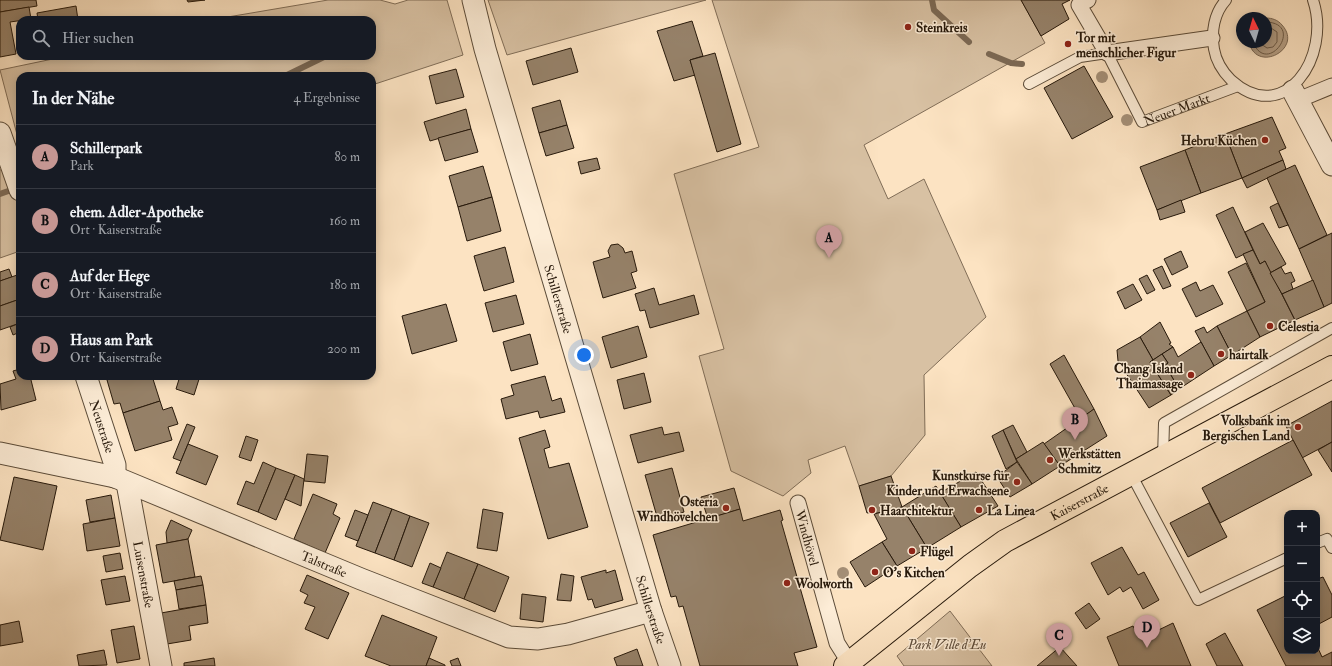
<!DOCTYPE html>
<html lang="de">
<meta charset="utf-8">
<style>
:root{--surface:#171b24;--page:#242831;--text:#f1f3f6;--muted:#9ea1a6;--line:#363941;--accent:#c59692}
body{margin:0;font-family:"IM FELL Double Pica",serif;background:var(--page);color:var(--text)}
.controls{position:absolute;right:12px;bottom:12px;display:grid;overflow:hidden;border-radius:8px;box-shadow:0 2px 10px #0003}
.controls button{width:36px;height:36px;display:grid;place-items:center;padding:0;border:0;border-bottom:1px solid var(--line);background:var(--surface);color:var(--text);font:20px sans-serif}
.compass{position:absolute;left:1236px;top:12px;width:36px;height:36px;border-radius:50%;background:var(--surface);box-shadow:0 2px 10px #0003;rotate:355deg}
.you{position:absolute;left:584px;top:355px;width:14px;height:14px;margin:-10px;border:3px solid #fff;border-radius:50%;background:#1a73e8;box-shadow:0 0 0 6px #1a73e833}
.badge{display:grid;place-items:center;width:26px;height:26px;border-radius:50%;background:var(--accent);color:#111;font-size:13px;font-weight:700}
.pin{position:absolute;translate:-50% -33px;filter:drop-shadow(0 1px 2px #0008)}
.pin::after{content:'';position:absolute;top:21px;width:14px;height:12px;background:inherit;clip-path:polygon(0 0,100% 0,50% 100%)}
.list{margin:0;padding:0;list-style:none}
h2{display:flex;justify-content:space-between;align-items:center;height:52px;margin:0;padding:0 16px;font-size:17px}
h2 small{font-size:13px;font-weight:400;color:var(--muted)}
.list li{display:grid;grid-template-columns:26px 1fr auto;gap:12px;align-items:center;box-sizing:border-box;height:64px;padding:0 16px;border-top:1px solid var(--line)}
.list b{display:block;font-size:15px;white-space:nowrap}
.list p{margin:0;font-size:13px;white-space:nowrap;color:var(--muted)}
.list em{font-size:13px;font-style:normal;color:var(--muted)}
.icon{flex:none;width:22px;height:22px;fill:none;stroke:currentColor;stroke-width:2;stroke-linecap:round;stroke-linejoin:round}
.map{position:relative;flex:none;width:1332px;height:666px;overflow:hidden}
.search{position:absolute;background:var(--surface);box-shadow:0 2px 10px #0003;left:16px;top:16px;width:360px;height:44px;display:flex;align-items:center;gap:10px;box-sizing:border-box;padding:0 14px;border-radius:12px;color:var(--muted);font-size:15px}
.panel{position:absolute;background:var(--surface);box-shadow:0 2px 10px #0003;left:16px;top:72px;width:360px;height:308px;border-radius:12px}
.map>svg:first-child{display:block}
.green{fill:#d8c1a3;stroke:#806d57}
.water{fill:#b49e84;stroke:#7c6954}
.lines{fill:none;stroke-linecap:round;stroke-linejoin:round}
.shore{stroke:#6e5c48;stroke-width:1}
.stream{stroke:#7c6954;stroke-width:6}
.building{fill:#96826a;stroke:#27190b}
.service-casing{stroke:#5c4c39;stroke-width:12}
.pedestrian-casing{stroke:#5c4c39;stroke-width:17}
.minor-casing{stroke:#5c4c39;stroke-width:23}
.primary-casing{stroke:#27190b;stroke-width:24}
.service{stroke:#fdedd7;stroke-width:10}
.pedestrian{stroke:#fdedd7;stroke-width:15}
.minor{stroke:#fdedd7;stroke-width:21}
.primary{stroke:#fce3c2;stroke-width:22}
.tree{fill:#a48f77}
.poi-dot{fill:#8f2418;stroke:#fdedd7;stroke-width:1.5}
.labels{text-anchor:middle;stroke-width:3;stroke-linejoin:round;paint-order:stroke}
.poi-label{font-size:13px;font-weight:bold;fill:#27190b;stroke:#fdedd7;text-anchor:start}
.street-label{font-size:13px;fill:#27190b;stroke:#fdedd7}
.park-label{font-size:13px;font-style:italic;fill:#5c4b39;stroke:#fdedd7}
</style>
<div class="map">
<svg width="1332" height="666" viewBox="0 0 1332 666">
<rect width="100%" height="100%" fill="#fce3c2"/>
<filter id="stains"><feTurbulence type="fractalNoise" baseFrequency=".005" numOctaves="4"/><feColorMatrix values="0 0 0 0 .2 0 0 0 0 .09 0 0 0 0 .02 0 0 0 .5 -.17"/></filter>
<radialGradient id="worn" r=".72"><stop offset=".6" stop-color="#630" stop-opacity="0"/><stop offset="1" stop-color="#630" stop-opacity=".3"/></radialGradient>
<g class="green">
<path d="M328 0H380L395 4 408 0H447L463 55 372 85V76H20V146L0 70 67 56H372V20H210Z"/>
<path d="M488 0H706L507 55Z"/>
<path d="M712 0H1021L1045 43 864 145 888 199 924 179 986 317 924 375 925 435 891 476 859 486 845 446 808 460 811 473 783 496 731 471 699 356 724 349 674 174 759 147Z"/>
<path d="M20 163V251L0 258V170Z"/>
<path d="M950 611 992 666H904L897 656Z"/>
</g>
<path class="water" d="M1266 18C1272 18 1278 20 1282 25 1304 49 1256 74 1249 42H1266Z"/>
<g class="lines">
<g class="shore">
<path d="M1253 42C1267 78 1306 23 1266 22"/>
<path d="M1258 42 1267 48 1273 47 1277 42V32L1271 28 1266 27"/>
</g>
<g class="stream">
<path d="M932 0 934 10 969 42"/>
<path d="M989 54 1011 63 1022 64"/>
<path d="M285 76 326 56"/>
<path d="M0 194 17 188"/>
</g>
</g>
<g class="building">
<path d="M0 0H36L37 6 0 12Z"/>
<path d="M187 0H205L188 2Z"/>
<path d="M1021 0H1070L1062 4 1069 19 1041 36Z"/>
<path d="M76 6 78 20H38L37 13Z"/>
<path d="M29 7 31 19 10 22 16 54 0 57V12Z"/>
<path d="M692 21 703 56 690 60 695 75 674 81 657 31Z"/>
<path d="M571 48 578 72 533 85 526 61Z"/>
<path d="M715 53 741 144 717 152 690 60Z"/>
<path d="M1084 66 1113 117 1072 139 1044 88Z"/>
<path d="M456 69 464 97 436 104 429 76Z"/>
<path d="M560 100 567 125 539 133 532 108Z"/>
<path d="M466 109 471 129 430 141 424 122Z"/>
<path d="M1272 117 1286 148 1279 151 1283 160 1242 178 1225 134Z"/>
<path d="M567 125 574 148 546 156 539 133Z"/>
<path d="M471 129 478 152 445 161 438 138Z"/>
<path d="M1225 134 1242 178 1201 193 1185 150Z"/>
<path d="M1185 150 1201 193 1157 210 1140 167Z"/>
<path d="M597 158 600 169 581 174 578 162Z"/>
<path d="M1283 160 1286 169 1247 188 1242 178Z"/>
<path d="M1295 165 1327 235 1299 249 1267 178Z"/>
<path d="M483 166 492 197 458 207 449 176Z"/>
<path d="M492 197 501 231 467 241 458 207Z"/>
<path d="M1181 200 1185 212 1160 220 1157 210Z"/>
<path d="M1278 203 1288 225 1279 228 1270 207Z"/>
<path d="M1233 207 1253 250 1236 258 1216 215Z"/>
<path d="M1263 223 1286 264 1270 273 1265 261 1260 264 1245 232Z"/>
<path d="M1332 233V303L1324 307 1299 249Z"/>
<path d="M618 244 623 248 625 253 632 251 637 271 631 273 636 288 603 298 593 262 610 257 608 251 611 245Z"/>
<path d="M505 247 514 282 484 291 474 256Z"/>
<path d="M1253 250 1260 264 1265 261 1295 320 1260 337 1247 311 1265 302 1243 254Z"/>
<path d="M1181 251 1188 267 1172 275 1164 259Z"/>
<path d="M1246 263 1265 302 1247 311 1228 272Z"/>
<path d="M1162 266 1171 286 1163 289 1153 270Z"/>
<path d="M1281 267 1285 274 1291 272 1295 281 1291 283 1293 289 1282 294 1270 273Z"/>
<path d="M9 269 12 277 0 281V272Z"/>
<path d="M20 274V299L0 306V281Z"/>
<path d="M1147 275 1155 290 1147 294 1139 279Z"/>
<path d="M1313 280 1324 307 1295 320 1282 294Z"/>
<path d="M1196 282 1200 291 1213 285 1223 304 1196 317 1182 289Z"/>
<path d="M1133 284 1142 300 1125 309 1117 292Z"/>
<path d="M654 288 659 305 694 295 699 314 650 328 645 310 640 311 635 294Z"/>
<path d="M516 295 524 324 493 332 485 303Z"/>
<path d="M20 299V323L0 330V306Z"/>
<path d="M446 304 457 341 412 354 402 316Z"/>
<path d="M1247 311 1260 337 1232 355 1217 326Z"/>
<path d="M1160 322 1171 343 1169 344 1173 347 1153 360 1140 337Z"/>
<path d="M20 323V332L13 335 10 327Z"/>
<path d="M638 326 647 357 611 368 602 337Z"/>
<path d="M1217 326 1232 355 1214 366 1195 331 1204 327 1207 333Z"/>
<path d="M530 334 538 364 511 371 503 342Z"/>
<path d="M1140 337 1153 360 1150 362 1171 395 1149 408 1118 361 1117 350Z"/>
<path d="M1201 342 1214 366 1179 389 1165 365 1168 363 1162 354 1173 347 1178 357Z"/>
<path d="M1162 354 1168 363 1165 365 1179 389 1171 395 1150 362Z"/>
<path d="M1064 355 1094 409 1081 419 1050 364Z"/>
<path d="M20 369V376H30L36 400 1 410 0 384 16 379 13 371Z"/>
<path d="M644 373 651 402 624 409 617 380Z"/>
<path d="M119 376H152L160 401 123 413 120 403 114 404 107 380Z"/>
<path d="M180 376H200L194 395 176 389Z"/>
<path d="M545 376 552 401 561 398 565 412 540 418 538 411 506 419 501 399 514 395 511 385Z"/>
<path d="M160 401 163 410 172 407 178 424 168 427 172 440 135 451 123 413Z"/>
<path d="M1332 401V442L1302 458 1286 426Z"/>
<path d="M1094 409 1107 436 1060 466 1044 444Z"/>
<path d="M187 424 195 427 181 461 173 458Z"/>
<path d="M1013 425 1027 452 1016 459 1003 430Z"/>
<path d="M662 427 664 435 679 432 684 451 638 463 630 435Z"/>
<path d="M545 430 550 447 544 449 549 468 569 463 588 527 548 539 519 438Z"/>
<path d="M1003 430 1017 462 1006 469 992 436Z"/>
<path d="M246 436 258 440 251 461 239 457Z"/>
<path d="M1293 440 1312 475 1220 523 1202 488Z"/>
<path d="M1043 442 1060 466 1032 484 1016 459Z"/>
<path d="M1332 442V472L1318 450Z"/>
<path d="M188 444 218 456 206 485 176 473Z"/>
<path d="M307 454 328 456 325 483 304 481Z"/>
<path d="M263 462 276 468 258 512 237 504 246 481 254 484Z"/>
<path d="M1017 462 1032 484 1010 497 997 477Z"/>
<path d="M276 468 295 475 276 520 258 512Z"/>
<path d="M672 468 684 512 658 520 645 475Z"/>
<path d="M976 472 998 506 961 527 940 493Z"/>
<path d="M295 475 304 479 301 506 285 499Z"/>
<path d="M891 476 902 507 874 514V512L867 513 859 486Z"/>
<path d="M14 477 57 486 43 550 0 540Z"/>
<path d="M936 486 961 527 927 548 902 507Z"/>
<path d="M734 488 740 509 708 519 701 497Z"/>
<path d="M313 494 337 504 333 514 340 518 325 553 294 539Z"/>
<path d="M111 495 115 518 90 522 86 500Z"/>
<path d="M373 502 392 509 375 553 356 546Z"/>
<path d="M1209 503 1227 537 1188 557 1170 523Z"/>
<path d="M902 507 927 548 897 566 882 542 887 539 874 514Z"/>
<path d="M392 509 410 516 394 560 375 553Z"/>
<path d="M483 509 503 513 497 551 477 548Z"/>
<path d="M740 509 743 521 780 510 783 520 781 521 817 647 794 653 798 666H700L683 606 679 607 676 596 671 597 653 535Z"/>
<path d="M355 510 368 515 358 541 345 536Z"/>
<path d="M410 516 429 523 412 567 394 560Z"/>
<path d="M115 518 120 546 87 551 83 524Z"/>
<path d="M171 520 192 530 188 539 167 543 166 532Z"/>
<path d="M188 539 195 577 163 583 156 545Z"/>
<path d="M882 542 897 566 865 587 850 562Z"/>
<path d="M1122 547 1138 575 1144 572 1159 600 1143 609 1131 587 1123 592 1120 587 1108 595 1091 563Z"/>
<path d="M447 552 478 564 464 599 433 587Z"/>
<path d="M120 553 123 569 106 572 103 556Z"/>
<path d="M430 563 441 568 433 587 422 583Z"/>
<path d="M478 564 509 577 495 612 464 599Z"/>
<path d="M606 570V573L615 570 623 600 595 608 592 599 588 600 581 577Z"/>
<path d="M561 574 574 576 571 601 557 600Z"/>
<path d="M307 575 349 593 328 639 305 629 315 607 304 603 308 595 300 591Z"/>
<path d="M125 576 130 601 106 605 101 580Z"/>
<path d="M201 576 203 585 176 590 174 581Z"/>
<path d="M1323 577 1332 595V617L1317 625V579Z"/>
<path d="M203 585 206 605 179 609 176 590Z"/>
<path d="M522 594 546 597 543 622 520 619Z"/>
<path d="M1287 595V651H1317V646L1322 657 1332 652V666H1286L1257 610Z"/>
<path d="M1089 603 1100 619 1086 629 1075 613Z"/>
<path d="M206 605 208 623 189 626 191 640 167 644 161 613Z"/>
<path d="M382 615 437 637 426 666H391L365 656Z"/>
<path d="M19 621 23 642 0 646V625Z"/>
<path d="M1173 623 1191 666H1119L1107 637 1133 626 1140 639Z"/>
<path d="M134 626 140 659 117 663 111 630Z"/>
<path d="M1225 633 1243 666H1217L1206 644Z"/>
<path d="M1060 647 1077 666H1037Z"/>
<path d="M637 649 643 666H617L614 658Z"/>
<path d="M104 650 107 665 79 666 77 655Z"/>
<path d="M214 658 215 666H184V663Z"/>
<path d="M429 658 445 665V666H426Z"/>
<path d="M458 658 461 666H452L450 661Z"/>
</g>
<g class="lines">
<defs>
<g id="service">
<path d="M1226 0C1214 13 1211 32 1214 49 1216 61 1222 71 1231 80 1284 128 1332 57 1313 0"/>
<path id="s1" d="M1029 84 1080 57 1107 53 1142 122 1238 86"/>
<path d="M1163 458 1164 423 1332 328"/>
<path d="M1131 474 1198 600 1287 558"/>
<path d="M1317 543 1327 539 1332 548"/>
</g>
<g id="pedestrian">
<path d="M1088 0 1079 5 1107 53 1212 38"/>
<path d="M1298 100 1332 86"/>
<path id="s2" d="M798 503 837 643 849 662"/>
</g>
<g id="minor">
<path id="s3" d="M473 0 485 49 651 611 670 666"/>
<path d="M1293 91 1332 165"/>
<path d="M0 133 20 190"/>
<path id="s4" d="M86 376 115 465V477"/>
<path id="s5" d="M0 453 115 477 361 579 509 637 538 639 568 634 651 611"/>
<path id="s6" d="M127 483 161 666"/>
</g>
<g id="primary">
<path id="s7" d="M845 666 970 566 1005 541 1332 367"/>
</g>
</defs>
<use href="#service" class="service-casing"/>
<use href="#pedestrian" class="pedestrian-casing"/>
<use href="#minor" class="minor-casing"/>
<use href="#primary" class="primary-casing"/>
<use href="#service" class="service"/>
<use href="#pedestrian" class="pedestrian"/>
<use href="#minor" class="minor"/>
<use href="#primary" class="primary"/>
</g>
<g class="tree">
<circle cx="1102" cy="77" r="6"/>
<circle cx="1127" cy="120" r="6"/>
<circle cx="843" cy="573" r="6"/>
</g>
<g class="poi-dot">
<circle cx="908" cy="27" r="4"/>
<circle cx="1068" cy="44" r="4"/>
<circle cx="1265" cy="140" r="4"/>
<circle cx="1270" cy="326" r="4"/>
<circle cx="1221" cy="354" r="4"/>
<circle cx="1191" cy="375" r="4"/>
<circle cx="1298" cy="427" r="4"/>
<circle cx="1050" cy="460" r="4"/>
<circle cx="1017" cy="482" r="4"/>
<circle cx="726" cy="508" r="4"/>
<circle cx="872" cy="510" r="4"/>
<circle cx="979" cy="510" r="4"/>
<circle cx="912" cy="551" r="4"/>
<circle cx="875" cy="572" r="4"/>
<circle cx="787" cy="583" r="4"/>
</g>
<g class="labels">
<g class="poi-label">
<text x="916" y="32">Steinkreis</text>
<text x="1076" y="42">Tor mit<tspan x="1076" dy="15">menschlicher Figur</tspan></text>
<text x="1257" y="145" text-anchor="end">Hebru Küchen</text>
<text x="1278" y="331">Celestia</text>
<text x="1229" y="359">hairtalk</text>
<text x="1183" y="373" text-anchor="end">Chang Island<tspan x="1183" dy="15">Thaimassage</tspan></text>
<text x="1290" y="425" text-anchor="end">Volksbank im<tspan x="1290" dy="15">Bergischen Land</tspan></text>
<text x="1058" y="458">Werkstätten<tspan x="1058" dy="15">Schmitz</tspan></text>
<text x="1009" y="480" text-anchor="end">Kunstkurse für<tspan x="1009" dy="15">Kinder und Erwachsene</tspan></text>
<text x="718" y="506" text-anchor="end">Osteria<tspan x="718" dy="15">Windhövelchen</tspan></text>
<text x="880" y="515">Haarchitektur</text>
<text x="987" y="515">La Linea</text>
<text x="920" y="556">Flügel</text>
<text x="883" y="577">O’s Kitchen</text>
<text x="795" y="588">Woolworth</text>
</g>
<g class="street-label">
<text dy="5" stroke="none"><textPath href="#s1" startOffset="199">Neuer Markt</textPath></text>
<text dy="5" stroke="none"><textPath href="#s3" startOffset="311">Schillerstraße</textPath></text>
<text dy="5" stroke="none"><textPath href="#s4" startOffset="53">Neustraße</textPath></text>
<text dy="5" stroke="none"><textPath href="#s7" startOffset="287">Kaiserstraße</textPath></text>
<text dy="5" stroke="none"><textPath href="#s2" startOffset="36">Windhövel</textPath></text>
<text dy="5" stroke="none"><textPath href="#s5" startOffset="344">Talstraße</textPath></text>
<text dy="5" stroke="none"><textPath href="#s6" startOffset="93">Luisenstraße</textPath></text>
<text dy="5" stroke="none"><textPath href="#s3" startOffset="635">Schillerstraße</textPath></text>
</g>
<g class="park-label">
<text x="947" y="649">Park Ville d’Eu</text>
</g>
</g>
<rect width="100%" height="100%" filter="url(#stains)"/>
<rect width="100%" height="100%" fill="url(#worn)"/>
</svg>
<div class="controls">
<button>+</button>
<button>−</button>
<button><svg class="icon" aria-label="locate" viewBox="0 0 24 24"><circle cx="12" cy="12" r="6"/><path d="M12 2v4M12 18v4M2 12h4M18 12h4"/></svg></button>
<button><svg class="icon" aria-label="layers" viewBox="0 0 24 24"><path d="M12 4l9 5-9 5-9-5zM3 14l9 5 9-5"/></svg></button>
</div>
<svg class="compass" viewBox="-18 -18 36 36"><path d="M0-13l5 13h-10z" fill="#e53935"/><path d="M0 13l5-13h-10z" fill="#9ea1a6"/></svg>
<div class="you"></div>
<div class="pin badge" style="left:829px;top:258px">A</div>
<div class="pin badge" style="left:1075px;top:440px">B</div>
<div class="pin badge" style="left:1059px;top:656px">C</div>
<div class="pin badge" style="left:1147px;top:648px">D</div>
<div class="search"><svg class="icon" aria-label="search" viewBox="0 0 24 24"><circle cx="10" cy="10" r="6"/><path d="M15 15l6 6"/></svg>Hier suchen</div>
<section class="panel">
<h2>In der Nähe<small>4 Ergebnisse</small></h2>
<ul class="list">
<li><span class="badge">A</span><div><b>Schillerpark</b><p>Park</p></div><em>80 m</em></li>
<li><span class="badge">B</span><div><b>ehem. Adler-Apotheke</b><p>Ort · Kaiserstraße</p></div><em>160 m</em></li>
<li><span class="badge">C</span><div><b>Auf der Hege</b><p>Ort · Kaiserstraße</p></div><em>180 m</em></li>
<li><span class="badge">D</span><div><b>Haus am Park</b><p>Ort · Kaiserstraße</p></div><em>200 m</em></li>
</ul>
</section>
</div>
